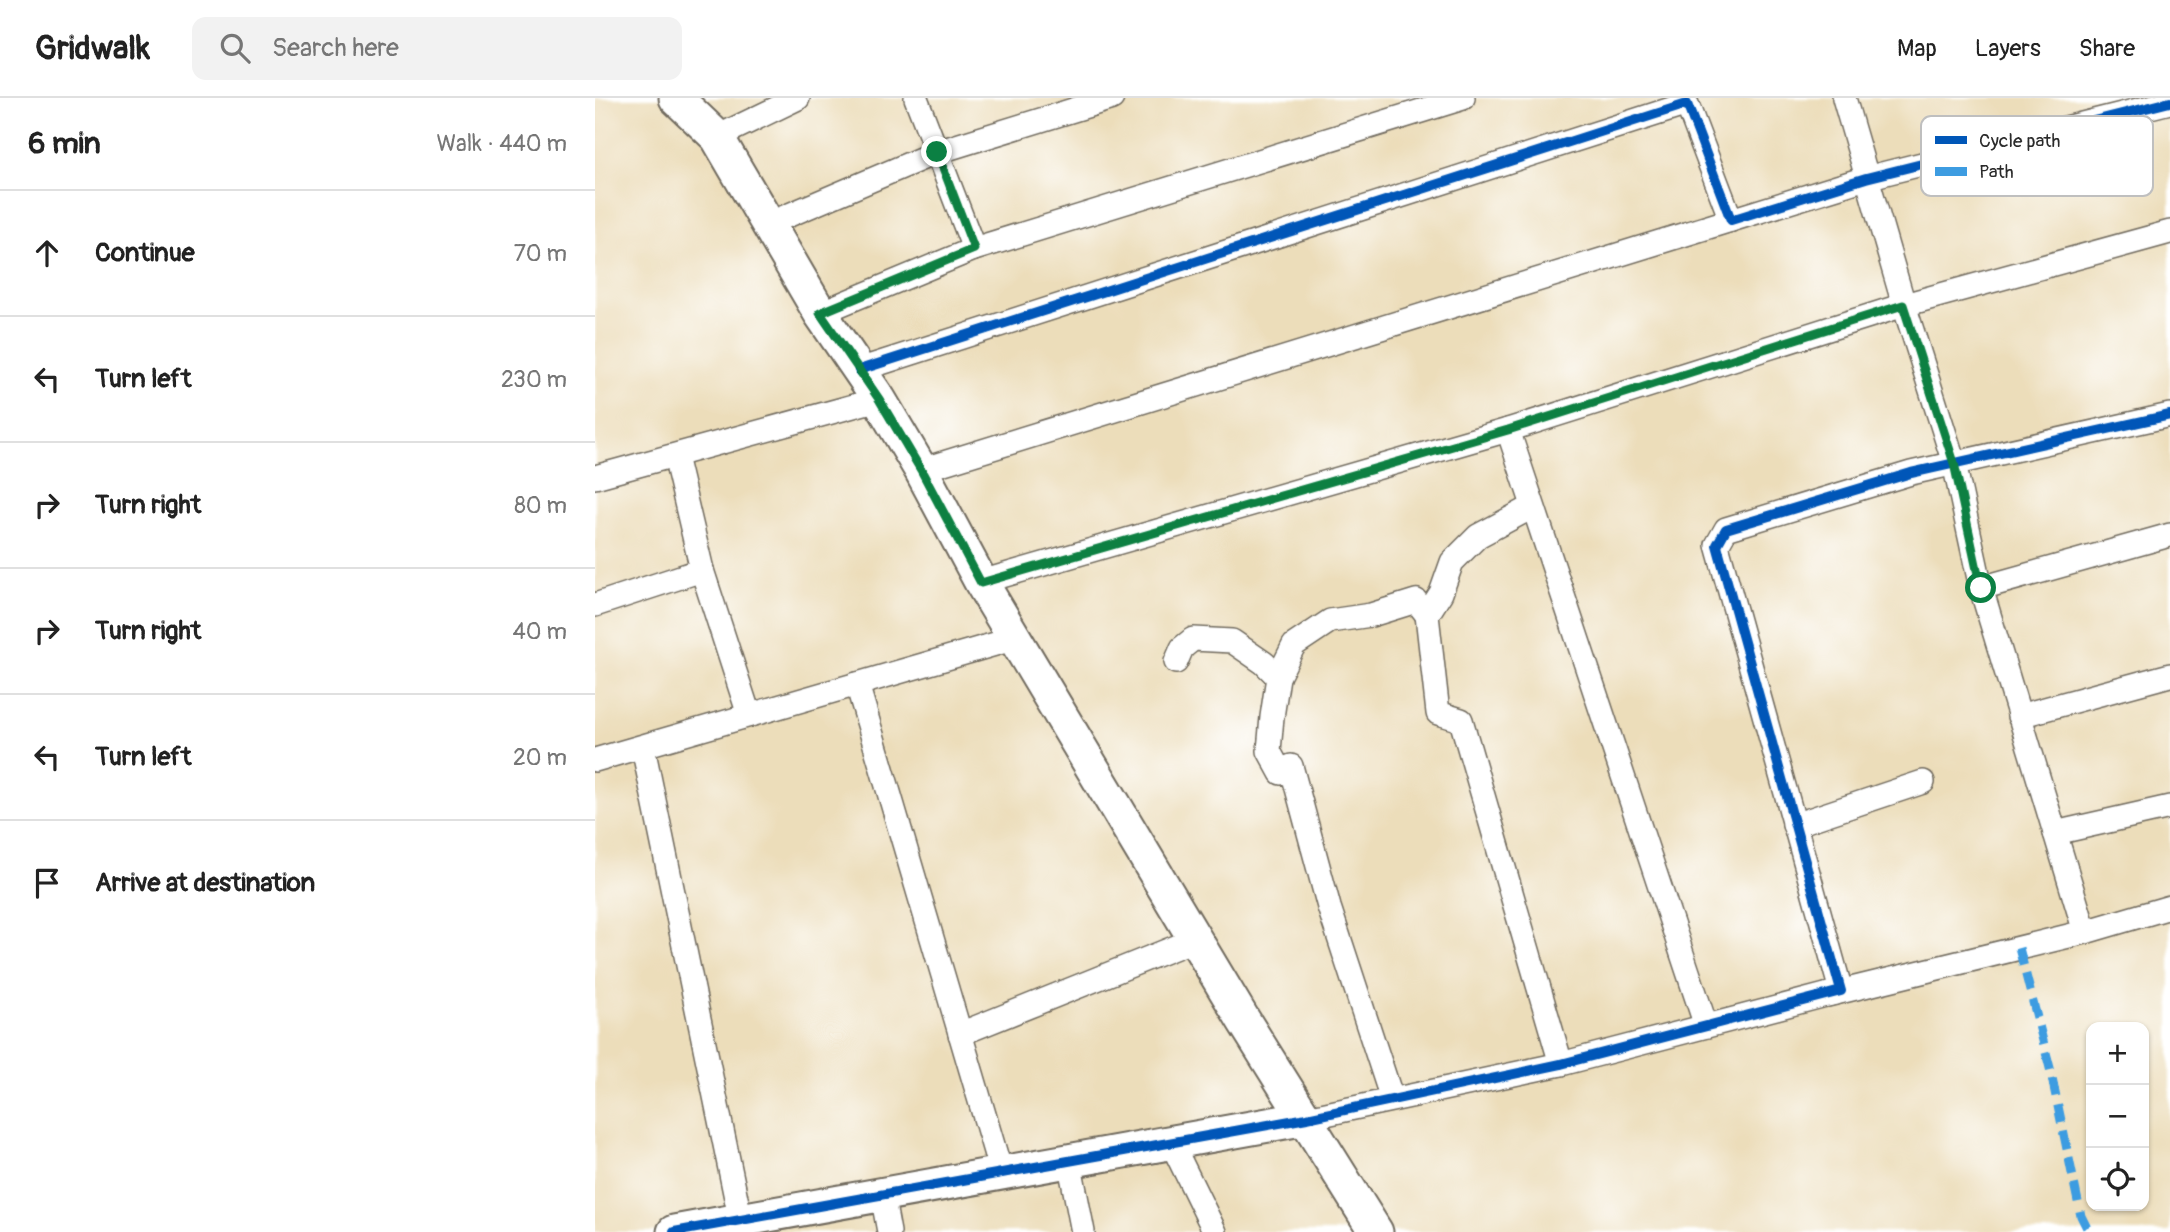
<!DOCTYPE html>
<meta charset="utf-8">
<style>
:root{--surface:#fff;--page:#f2f2f2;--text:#222;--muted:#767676;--line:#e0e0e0}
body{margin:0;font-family:Pangolin,sans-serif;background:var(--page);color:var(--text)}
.controls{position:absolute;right:21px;bottom:21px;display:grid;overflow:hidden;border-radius:14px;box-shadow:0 2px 5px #0004}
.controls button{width:63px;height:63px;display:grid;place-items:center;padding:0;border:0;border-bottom:2px solid var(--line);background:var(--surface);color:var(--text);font:35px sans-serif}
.stop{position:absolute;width:21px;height:21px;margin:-16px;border:5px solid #0b8043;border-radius:50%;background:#fff}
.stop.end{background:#0b8043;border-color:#fff;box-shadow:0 2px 7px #0008}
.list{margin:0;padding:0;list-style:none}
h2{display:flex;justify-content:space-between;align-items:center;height:91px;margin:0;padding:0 28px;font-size:30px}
h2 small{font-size:23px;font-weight:400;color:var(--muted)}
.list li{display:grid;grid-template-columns:46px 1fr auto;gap:21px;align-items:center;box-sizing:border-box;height:126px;padding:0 28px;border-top:2px solid var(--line)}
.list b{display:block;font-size:26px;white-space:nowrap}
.list em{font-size:23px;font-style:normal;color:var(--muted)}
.icon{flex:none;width:38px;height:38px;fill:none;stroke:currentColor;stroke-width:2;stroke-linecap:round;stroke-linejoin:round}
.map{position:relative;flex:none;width:1575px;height:1134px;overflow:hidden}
header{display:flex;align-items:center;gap:42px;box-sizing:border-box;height:98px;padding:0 35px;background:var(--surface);border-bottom:2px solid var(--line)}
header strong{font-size:33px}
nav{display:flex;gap:38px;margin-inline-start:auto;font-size:24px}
.search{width:490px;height:63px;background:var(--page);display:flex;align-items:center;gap:18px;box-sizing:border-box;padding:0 24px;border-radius:14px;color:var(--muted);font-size:26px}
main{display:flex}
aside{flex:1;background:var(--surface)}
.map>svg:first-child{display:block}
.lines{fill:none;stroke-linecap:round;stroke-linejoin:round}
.street-casing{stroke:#6f695d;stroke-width:26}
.secondary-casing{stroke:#6f695d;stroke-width:37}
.street{stroke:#fff;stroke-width:23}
.secondary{stroke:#fff;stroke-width:33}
.quiet{stroke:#3d9ce1;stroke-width:9;stroke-dasharray:18 9;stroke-linecap:butt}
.cycleway-casing{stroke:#fff;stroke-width:15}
.cycleway{stroke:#0057b8;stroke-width:10}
.route{stroke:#0b8043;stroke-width:9}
.key{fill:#fff;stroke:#bfbfbf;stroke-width:2}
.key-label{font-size:19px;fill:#2b2b2b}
</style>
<header>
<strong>Gridwalk</strong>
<div class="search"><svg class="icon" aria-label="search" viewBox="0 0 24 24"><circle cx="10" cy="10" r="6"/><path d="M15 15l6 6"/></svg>Search here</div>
<nav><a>Map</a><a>Layers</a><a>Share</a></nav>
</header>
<main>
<aside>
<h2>6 min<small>Walk · 440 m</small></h2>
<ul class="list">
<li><svg class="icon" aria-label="ahead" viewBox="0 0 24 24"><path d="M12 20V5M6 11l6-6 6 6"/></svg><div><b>Continue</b></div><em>70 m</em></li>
<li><svg class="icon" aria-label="left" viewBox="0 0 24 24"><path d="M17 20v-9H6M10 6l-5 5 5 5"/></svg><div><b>Turn left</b></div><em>230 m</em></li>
<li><svg class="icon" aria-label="right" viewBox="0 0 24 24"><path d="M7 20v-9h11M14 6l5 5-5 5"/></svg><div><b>Turn right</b></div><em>80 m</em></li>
<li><svg class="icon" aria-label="right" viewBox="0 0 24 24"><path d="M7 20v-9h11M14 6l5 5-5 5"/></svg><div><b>Turn right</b></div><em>40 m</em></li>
<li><svg class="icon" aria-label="left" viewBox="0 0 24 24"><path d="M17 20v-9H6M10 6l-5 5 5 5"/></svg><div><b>Turn left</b></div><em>20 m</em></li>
<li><svg class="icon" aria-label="arrive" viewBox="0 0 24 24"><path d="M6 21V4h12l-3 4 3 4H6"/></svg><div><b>Arrive at destination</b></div></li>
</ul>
</aside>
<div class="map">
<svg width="1575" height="1134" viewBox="0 0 1575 1134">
<rect width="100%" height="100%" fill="#fff"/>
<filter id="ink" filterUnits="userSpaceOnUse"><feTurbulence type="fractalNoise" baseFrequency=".0143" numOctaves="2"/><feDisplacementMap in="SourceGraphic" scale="14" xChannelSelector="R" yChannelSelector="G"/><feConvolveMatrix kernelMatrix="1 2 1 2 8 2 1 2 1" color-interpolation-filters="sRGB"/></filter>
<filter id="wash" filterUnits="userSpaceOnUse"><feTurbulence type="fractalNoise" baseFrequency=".00686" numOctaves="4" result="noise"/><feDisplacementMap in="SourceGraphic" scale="28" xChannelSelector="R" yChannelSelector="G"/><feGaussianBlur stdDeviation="1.57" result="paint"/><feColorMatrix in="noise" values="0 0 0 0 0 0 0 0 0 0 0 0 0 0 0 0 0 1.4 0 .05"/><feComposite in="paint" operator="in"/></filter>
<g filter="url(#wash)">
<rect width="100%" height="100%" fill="#ecddba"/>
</g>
<g filter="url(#ink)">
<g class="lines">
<defs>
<g id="street">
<path d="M122 39 203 0"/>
<path d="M173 126 342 54 517 0"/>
<path d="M379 151 868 0"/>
<path d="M225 215 379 151 321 0"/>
<path d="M264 272 1092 6 1136 122 1271 80 1575 4"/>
<path d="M913 332 1111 928"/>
<path d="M80 358 107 472 154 617"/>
<path d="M326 372 1136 122"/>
<path d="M0 379 284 301"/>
<path d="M937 409 883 438 857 464 846 495 832 517 843 615 866 622 966 966"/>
<path d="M386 484 913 332 1309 207 1575 134"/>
<path d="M1386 490 1575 437"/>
<path d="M0 507 107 472"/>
<path d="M581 564 587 550 598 541 637 543 669 565 683 579"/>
<path d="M262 586 406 1074"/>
<path d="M1424 618 1575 577"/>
<path d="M48 649 148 1134"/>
<path d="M0 662 421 540"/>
<path d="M1199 727 1328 684"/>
<path d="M1460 735 1575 709"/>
<path d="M1490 834 1575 809"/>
<path d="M1232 897 1490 834 1386 490 1359 365 1309 207 1249 0"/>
<path d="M365 936 601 841"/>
<path d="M797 1001 734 809 696 668 686 675 674 653 677 619 683 579 699 547 735 523 776 517 821 503 832 517"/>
<path d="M712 1020 966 966 1246 893 1122 447 1131 431 1316 375 1575 317"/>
<path d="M576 1044 620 1134"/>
<path d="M474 1062 488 1134"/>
<path d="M287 1096 294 1134"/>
</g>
<g id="secondary">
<path d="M81 0 122 39 225 215 284 301 326 372 386 484 649 923 781 1134"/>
<path d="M79 1134 712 1020"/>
</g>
</defs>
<use href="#street" class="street-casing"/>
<use href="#secondary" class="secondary-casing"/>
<use href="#street" class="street"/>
<use href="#secondary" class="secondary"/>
<path class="quiet" d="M1424 850 1455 970 1486 1118 1494 1134"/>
<defs>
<g id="cycleway">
<path d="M264 272 1092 6 1136 122 1271 80 1575 4"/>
<path d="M79 1134 712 1020 966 966 1246 893 1122 447 1131 431 1316 375 1575 317"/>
</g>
</defs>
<use href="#cycleway" class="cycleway-casing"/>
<use href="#cycleway" class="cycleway"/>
</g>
</g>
<g class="lines" filter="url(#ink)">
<path class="route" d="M342 54 379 151 225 215 284 301 326 372 386 485 913 332 1308 207 1359 365 1386 490"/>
</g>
<rect x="1326" y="18" width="232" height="80" rx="10" class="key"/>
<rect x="1340" y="38" width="32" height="8" fill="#0057b8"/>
<rect x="1340" y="69" width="32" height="9" fill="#3d9ce1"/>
<g class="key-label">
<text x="1384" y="49">Cycle path</text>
<text x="1384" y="80">Path</text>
</g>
</svg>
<div class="controls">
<button>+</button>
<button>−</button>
<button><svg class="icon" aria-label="locate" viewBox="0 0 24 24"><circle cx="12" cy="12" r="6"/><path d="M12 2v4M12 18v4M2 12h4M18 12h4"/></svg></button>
</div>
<div class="stop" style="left:1386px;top:490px"></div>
<div class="stop end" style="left:342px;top:54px"></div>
</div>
</main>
